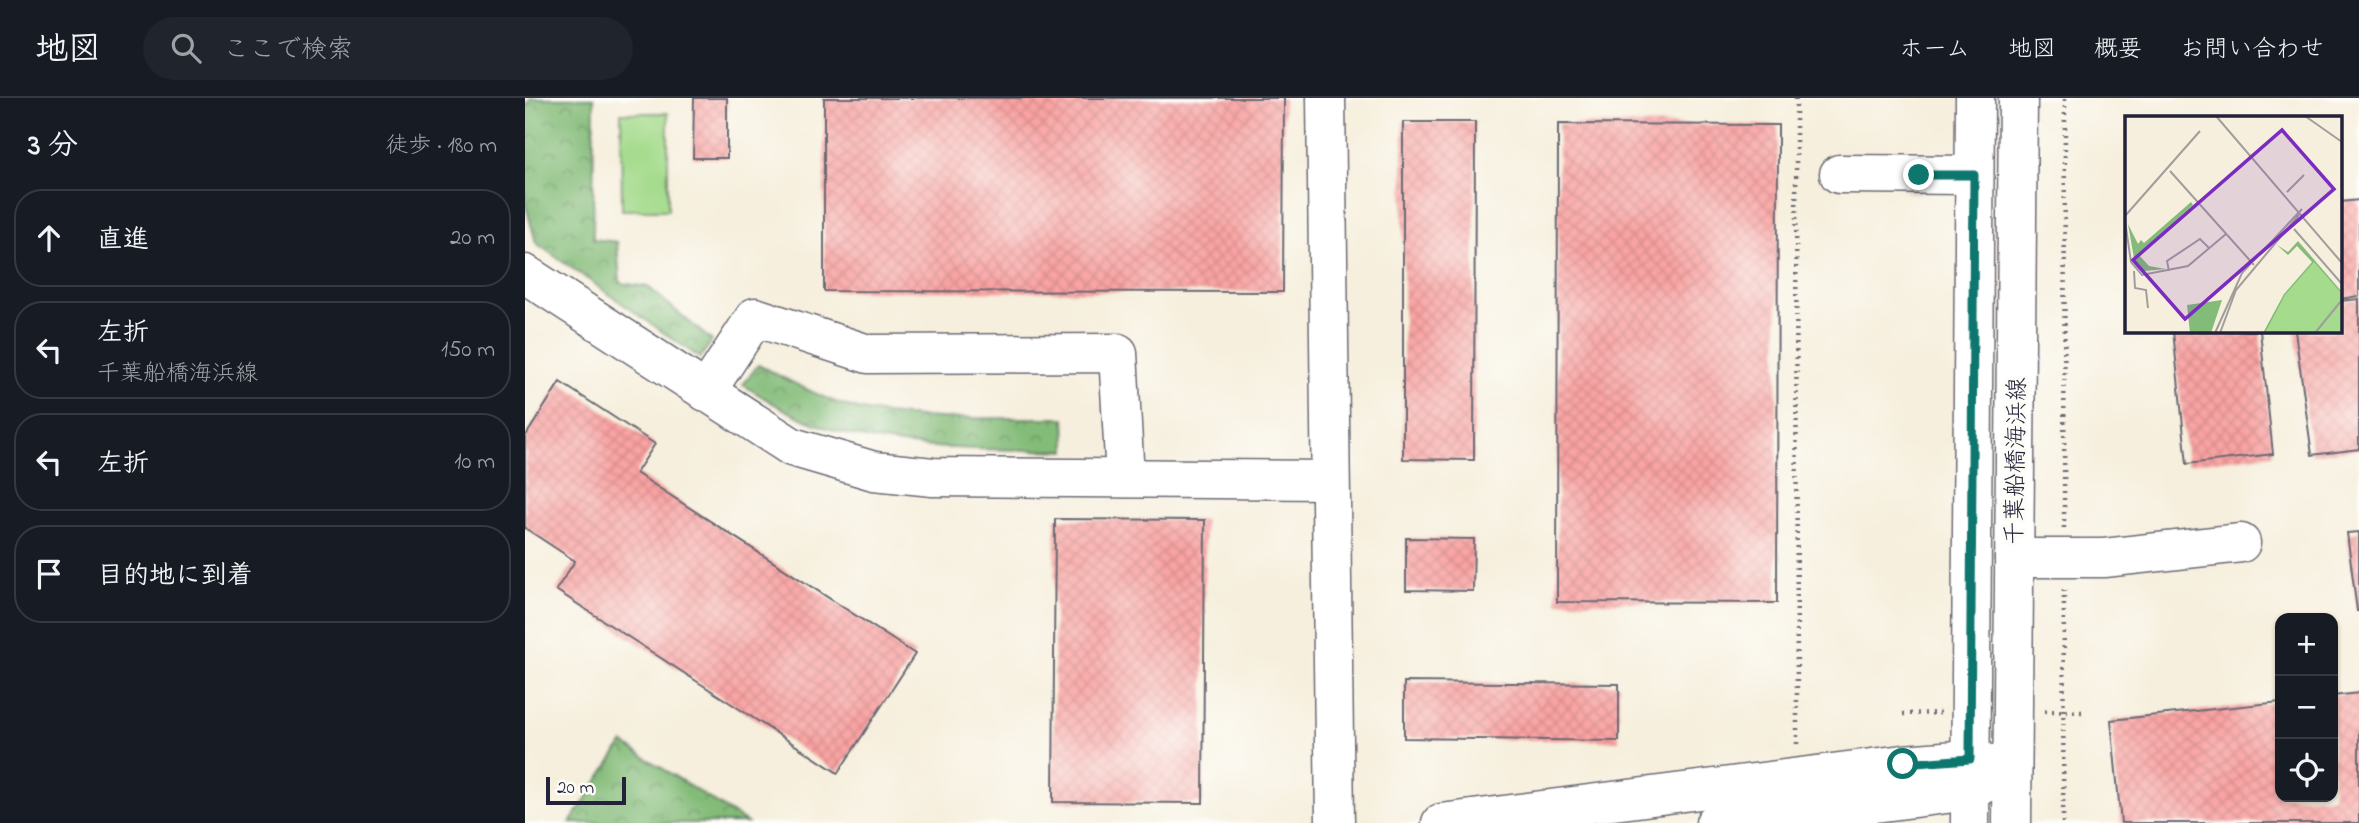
<!DOCTYPE html>
<html lang="ja">
<meta charset="utf-8">
<style>
:root{--surface:#171b24;--page:#20242c;--text:#f1f3f6;--muted:#9ea1a6;--line:#363941}
body{margin:0;font-family:"Indie Flower","Klee One",sans-serif;background:var(--page);color:var(--text)}
.controls{position:absolute;right:21px;bottom:21px;display:grid;overflow:hidden;border-radius:14px;box-shadow:0 2px 5px #0004}
.controls button{width:63px;height:63px;display:grid;place-items:center;padding:0;border:0;border-bottom:2px solid var(--line);background:var(--surface);color:var(--text);font:35px sans-serif}
.scale{position:absolute;left:21px;bottom:18px;width:80px;box-sizing:border-box;padding-left:7px;border:4px solid #22223b;border-top:0;font-size:19px;line-height:24px;white-space:nowrap;color:#22223b;-webkit-text-stroke:5px #fdfcf7;paint-order:stroke}
.stop{position:absolute;width:21px;height:21px;margin:-16px;border:5px solid #0f766e;border-radius:50%;background:#fff}
.stop.end{background:#0f766e;border-color:#fff;box-shadow:0 2px 7px #0008}
.list{margin:0;padding:0;list-style:none}
h2{display:flex;justify-content:space-between;align-items:center;height:91px;margin:0;padding:0 28px;font-size:30px}
h2 small{font-size:23px;font-weight:400;color:var(--muted)}
.list li{display:grid;grid-template-columns:46px 1fr auto;gap:21px;align-items:center;box-sizing:border-box;height:98px;margin:0 14px 14px;padding:0 14px;border:2px solid var(--line);border-radius:28px}
.list b{display:block;font-size:26px;white-space:nowrap}
.list p{margin:0;font-size:23px;white-space:nowrap;color:var(--muted)}
.list em{font-size:23px;font-style:normal;color:var(--muted)}
.icon{flex:none;width:38px;height:38px;fill:none;stroke:currentColor;stroke-width:2;stroke-linecap:round;stroke-linejoin:round}
.map{position:relative;flex:none;width:1834px;height:725px;overflow:hidden}
header{display:flex;align-items:center;gap:42px;box-sizing:border-box;height:98px;padding:0 35px;background:var(--surface);border-bottom:2px solid var(--line)}
header strong{font-size:33px}
nav{display:flex;gap:38px;margin-inline-start:auto;font-size:24px}
.search{width:490px;height:63px;background:var(--page);display:flex;align-items:center;gap:18px;box-sizing:border-box;padding:0 24px;border-radius:38px;color:var(--muted);font-size:26px}
main{display:flex}
aside{flex:1;background:var(--surface)}
.map>svg:first-child{display:block}
.forest{fill:url(#forest-crowns);stroke:#526e5a;stroke-width:2}
.pitch{fill:#a4db8c;stroke:#637e64;stroke-width:2}
.building{fill:url(#building-cross-hatch)}
.lines{fill:none;stroke-linecap:round;stroke-linejoin:round}
.minor-casing{stroke:#6c6a74;stroke-width:41}
.major-casing{stroke:#6c6a74;stroke-width:41}
.path{stroke:#6c6a74;stroke-width:4.5;stroke-dasharray:2 5;stroke-linecap:butt}
.minor{stroke:#fff;stroke-width:38}
.major{stroke:#fff;stroke-width:38}
.route{stroke:#0f766e;stroke-width:9}
.labels{text-anchor:middle;stroke-width:7;stroke-linejoin:round;paint-order:stroke}
.street-label{font-size:24px;fill:#22223b;stroke:#fdfcf7}
.inset-road{fill:none;stroke:#a19d9c;stroke-width:2}
.view{fill:#7b2cbf;fill-opacity:0.15;stroke:#7b2cbf;stroke-width:3.5}
.inset-edge{fill:none;stroke:#22223b;stroke-width:3.5}
</style>
<header>
<strong>地図</strong>
<div class="search"><svg class="icon" aria-label="search" viewBox="0 0 24 24"><circle cx="10" cy="10" r="6"/><path d="M15 15l6 6"/></svg>ここで検索</div>
<nav><a>ホーム</a><a>地図</a><a>概要</a><a>お問い合わせ</a></nav>
</header>
<main>
<aside>
<h2>3 分<small>徒歩 · 180 m</small></h2>
<ul class="list">
<li><svg class="icon" aria-label="ahead" viewBox="0 0 24 24"><path d="M12 20V5M6 11l6-6 6 6"/></svg><div><b>直進</b></div><em>20 m</em></li>
<li><svg class="icon" aria-label="left" viewBox="0 0 24 24"><path d="M17 20v-9H6M10 6l-5 5 5 5"/></svg><div><b>左折</b><p>千葉船橋海浜線</p></div><em>150 m</em></li>
<li><svg class="icon" aria-label="left" viewBox="0 0 24 24"><path d="M17 20v-9H6M10 6l-5 5 5 5"/></svg><div><b>左折</b></div><em>10 m</em></li>
<li><svg class="icon" aria-label="arrive" viewBox="0 0 24 24"><path d="M6 21V4h12l-3 4 3 4H6"/></svg><div><b>目的地に到着</b></div></li>
</ul>
</aside>
<div class="map">
<svg width="1834" height="725" viewBox="0 0 1834 725">
<defs>
<pattern id="forest-crowns" width="20" height="18" patternUnits="userSpaceOnUse" patternTransform="scale(1.75)"><rect width="20" height="18" fill="#83bb78"/><path d="M2 6a3 3 0 1 1 6 0M12 15a3 3 0 1 1 6 0" fill="none" stroke="#6b9864"/></pattern>
<pattern id="building-cross-hatch" width="8" height="8" patternUnits="userSpaceOnUse" patternTransform="scale(1.75)"><rect width="8" height="8" fill="#f9a3a2"/><path d="M0 0l8 8M0 8l8-8" fill="none" stroke="#d58c8c"/></pattern>
</defs>
<rect width="100%" height="100%" fill="#fdfcf7"/>
<filter id="ink" filterUnits="userSpaceOnUse"><feTurbulence type="fractalNoise" baseFrequency=".0143" numOctaves="2"/><feDisplacementMap in="SourceGraphic" scale="14" xChannelSelector="R" yChannelSelector="G"/><feConvolveMatrix kernelMatrix="1 2 1 2 8 2 1 2 1" color-interpolation-filters="sRGB"/></filter>
<filter id="wash" filterUnits="userSpaceOnUse"><feTurbulence type="fractalNoise" baseFrequency=".00686" numOctaves="4" result="noise"/><feDisplacementMap in="SourceGraphic" scale="28" xChannelSelector="R" yChannelSelector="G"/><feGaussianBlur stdDeviation="1.57" result="paint"/><feColorMatrix in="noise" values="0 0 0 0 0 0 0 0 0 0 0 0 0 0 0 0 0 1.4 0 .05"/><feComposite in="paint" operator="in"/></filter>
<g filter="url(#wash)">
<rect width="100%" height="100%" fill="#f6efdd"/>
<g class="forest">
<path d="M6 0H69L68 141 92 144 95 185 123 189 187 243 175 260 11 145 0 104V11Z"/>
<path d="M233 267C269 285 307 307 347 314 410 324 476 319 540 320L541 353C461 350 375 355 299 329 270 319 244 303 218 287Z"/>
<path d="M98 645 222 725H45Z"/>
</g>
<path class="pitch" d="M96 15H143V112H97Z"/>
<g id="blocks">
<g class="building">
<path d="M169 0H202V60H168Z"/>
<path d="M299 0H759L758 194 299 193Z"/>
<path d="M878 24H950L949 362 878 361Z"/>
<path d="M1033 26 1253 27 1252 505 1032 504Z"/>
<path d="M1834 102V198L1815 201V104Z"/>
<path d="M1834 201V351L1787 357 1770 233H1815V203Z"/>
<path d="M1648 233H1735L1748 356 1662 366Z"/>
<path d="M35 284 130 346 111 375 390 556 313 675 31 492 50 463 0 430V339Z"/>
<path d="M530 421 680 422 678 705 528 704Z"/>
<path d="M1834 434V513H1832L1822 435Z"/>
<path d="M881 440 949 441 948 493 881 492Z"/>
<path d="M879 584 1094 586V643L879 640Z"/>
<path d="M1834 595V725H1596L1586 622 1755 604V699H1808V598Z"/>
</g>
</g>
</g>
<g filter="url(#ink)">
<use href="#blocks" fill-opacity="0" stroke="#6c6a74" stroke-width="2"/>
<g class="lines">
<defs>
<g id="minor">
<path d="M801 0 810 725"/>
<path d="M1314 76 1449 77"/>
<path d="M0 176 267 349 349 373 408 379 805 382"/>
<path d="M181 294 230 219 343 256 593 255 600 380"/>
<path d="M1489 460H1579L1716 445"/>
<path d="M916 725 1378 666 1445 661 1487 672"/>
<path d="M1190 725 1445 693 1476 678"/>
</g>
<g id="major">
<path d="M1445 725 1450 0"/>
<path d="M1487 725 1493 0"/>
</g>
</defs>
<use href="#minor" class="minor-casing"/>
<use href="#major" class="major-casing"/>
<g class="path">
<path d="M1271 0 1272 648"/>
<path d="M1539 430 1540 0"/>
<path d="M1520 613 1558 614"/>
<path d="M1378 616 1415 615"/>
<path d="M1538 725 1539 491"/>
</g>
<use href="#minor" class="minor"/>
<use href="#major" class="major"/>
</g>
</g>
<g class="lines" filter="url(#ink)">
<path class="route" d="M1378 666 1445 661 1449 77H1394"/>
</g>
<g class="labels">
<g class="street-label">
<text transform="translate(1490 363) rotate(-89)" y="8">千葉船橋海浜線</text>
</g>
</g>
<g transform="translate(1600 18)">
<rect width="217" height="217" fill="#f6efdd"/>
<path d="M66 86 68 89 13 138 24 150 41 153 19 155 10 148 3 108 13 128 16 124 19 127ZM173 125 217 176V184L138 217 159 178 187 146 172 130 163 139 152 129 163 136ZM97 184 86 217H65L62 189Z" fill="#83bb78"/>
<path d="M189 146 217 178V217H140L160 179Z" fill="#a4db8c"/>
<path d="M183 169 203 185 178 217H165L152 207Z" fill="#a4db8c"/>
<path class="inset-road" d="M91 0 217 147M180 0 217 26M45 55 129 149M162 76 179 59M0 100 75 15M0 105 6 146 17 159 63 150 101 118M169 113 217 168M9 155 10 172 21 174 23 192M44 155 42 145 75 123 84 132M90 217 117 157 177 93M95 217 111 174 174 99M190 217 216 185"/>
<path class="view" d="M157 14 209 73 60 203 8 144Z"/>
<rect width="217" height="217" class="inset-edge"/>
</g>
</svg>
<div class="controls">
<button>+</button>
<button>−</button>
<button><svg class="icon" aria-label="locate" viewBox="0 0 24 24"><circle cx="12" cy="12" r="6"/><path d="M12 2v4M12 18v4M2 12h4M18 12h4"/></svg></button>
</div>
<div class="scale">20 m</div>
<div class="stop" style="left:1378px;top:666px"></div>
<div class="stop end" style="left:1394px;top:77px"></div>
</div>
</main>
